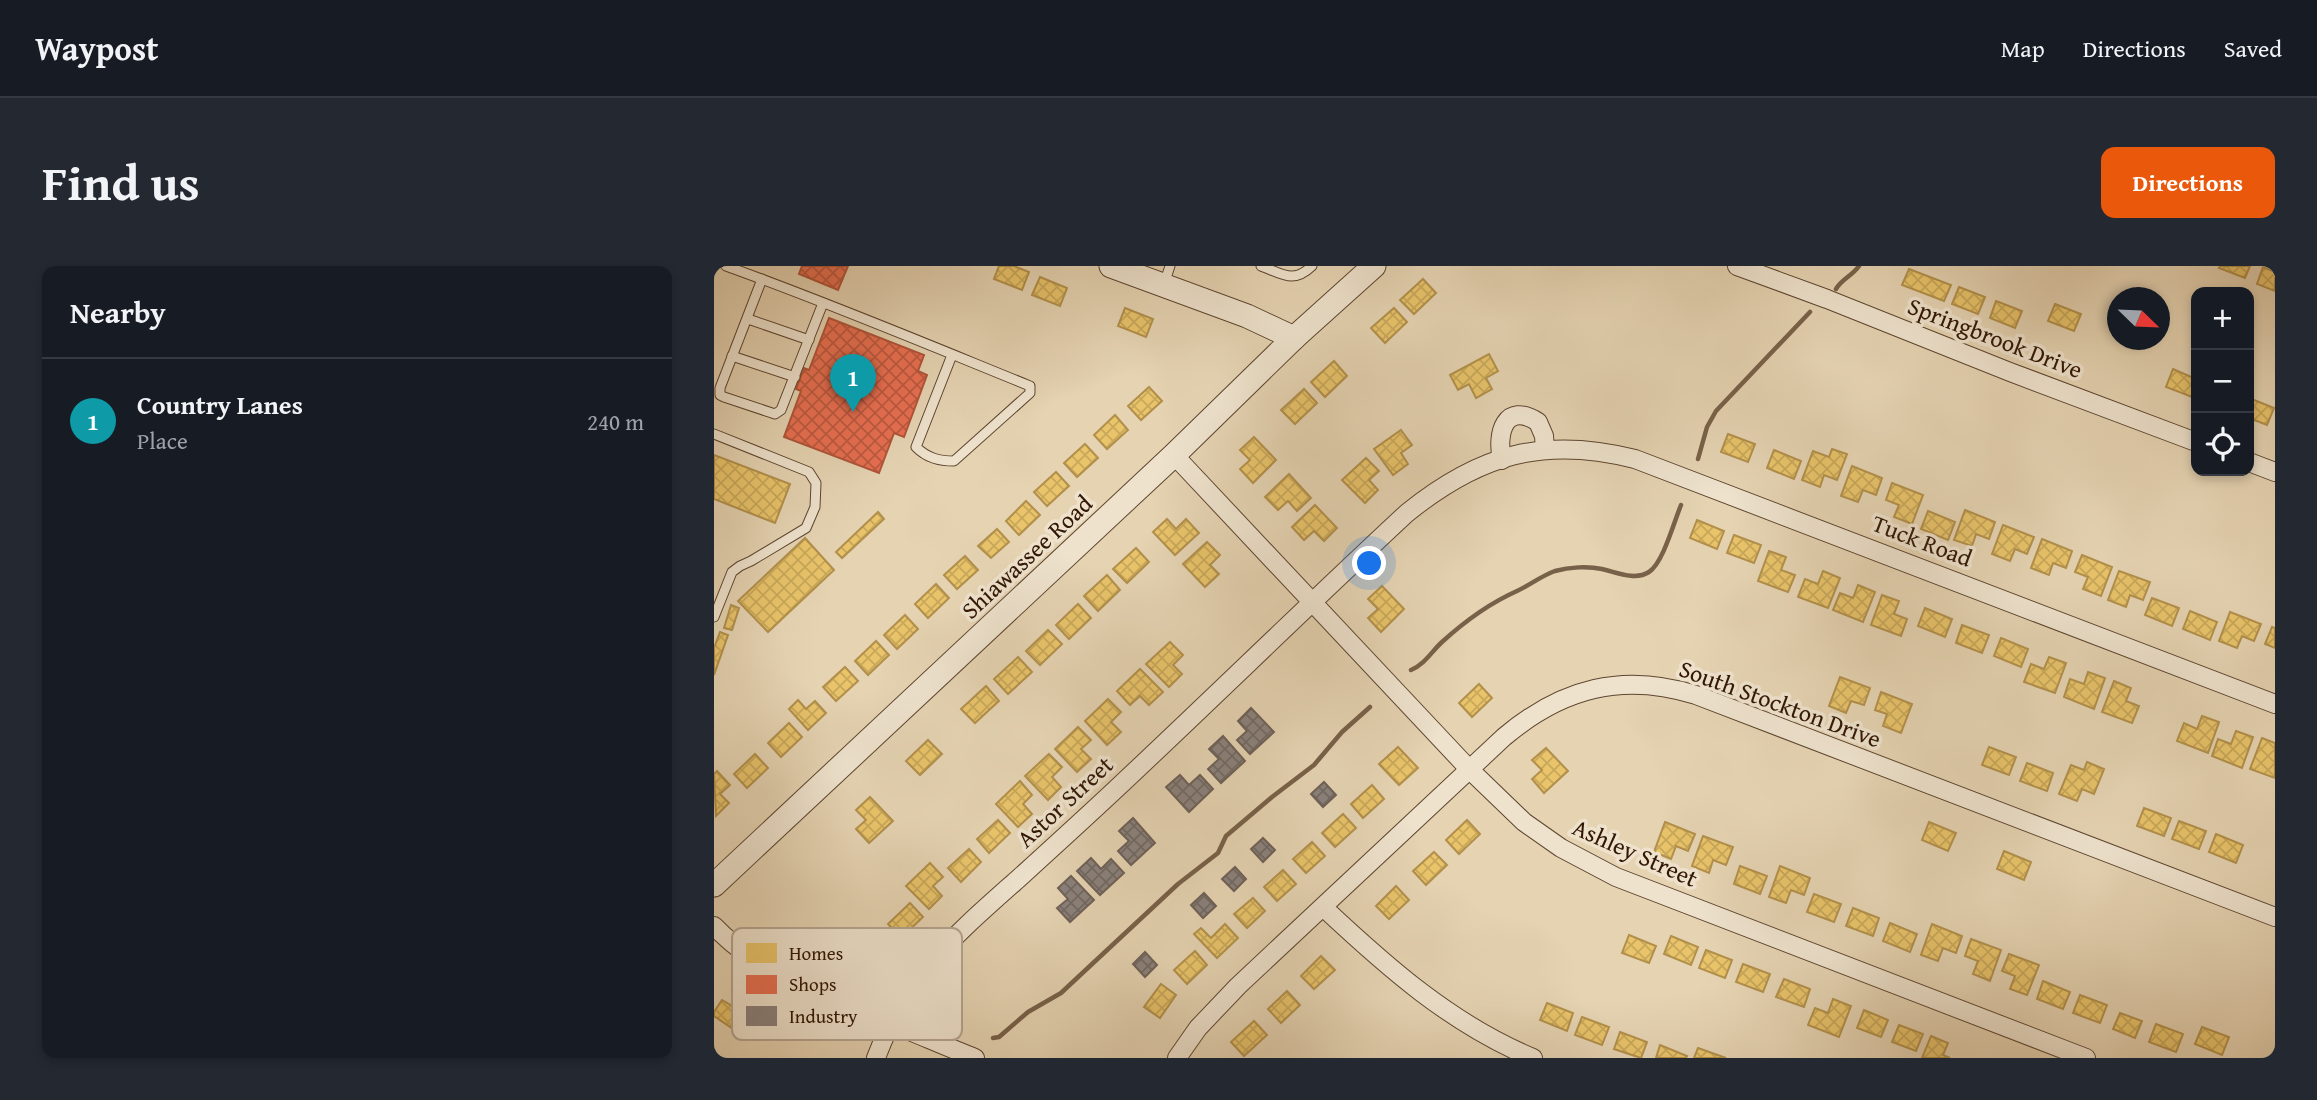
<!DOCTYPE html>
<meta charset="utf-8">
<style>
:root{--surface:#171b24;--page:#242831;--text:#f1f3f6;--muted:#9ea1a6;--line:#363941;--accent:#ea580c}
body{margin:0;font-family:"Gentium Book Plus",serif;background:var(--page);color:var(--text)}
.controls{position:absolute;right:21px;top:21px;display:grid;overflow:hidden;border-radius:14px;box-shadow:0 4px 10px #0003}
.controls button{width:63px;height:63px;display:grid;place-items:center;padding:0;border:0;border-bottom:2px solid var(--line);background:var(--surface);color:var(--text);font:35px sans-serif}
.compass{position:absolute;left:1393px;top:21px;width:63px;height:63px;border-radius:50%;background:var(--surface);box-shadow:0 4px 10px #0003;rotate:113deg}
.you{position:absolute;left:656px;top:298px;width:24px;height:24px;margin:-18px;border:5px solid #fff;border-radius:50%;background:#1a73e8;box-shadow:0 0 0 10px #1a73e833}
.badge{display:grid;place-items:center;width:46px;height:46px;border-radius:50%;background:var(--accent);color:#fff;font-size:23px;font-weight:700}
.pin{position:absolute;translate:-50% -58px;filter:drop-shadow(0 2px 4px #0008)}
.pin::after{content:'';position:absolute;top:37px;width:24px;height:21px;background:inherit;clip-path:polygon(0 0,100% 0,50% 100%)}
.list{margin:0;padding:0;list-style:none}
h2{display:flex;justify-content:space-between;align-items:center;height:91px;margin:0;padding:0 28px;font-size:30px}
h2 small{font-size:23px;font-weight:400;color:var(--muted)}
.list li{display:grid;grid-template-columns:46px 1fr auto;gap:21px;align-items:center;box-sizing:border-box;height:126px;padding:0 28px;border-top:2px solid var(--line)}
.list b{display:block;font-size:26px;white-space:nowrap}
.list p{margin:0;font-size:23px;white-space:nowrap;color:var(--muted)}
.list em{font-size:23px;font-style:normal;color:var(--muted)}
.icon{flex:none;width:38px;height:38px;fill:none;stroke:currentColor;stroke-width:2;stroke-linecap:round;stroke-linejoin:round}
.map{position:relative;flex:none;width:1561px;height:792px;overflow:hidden;border-radius:14px}
header{display:flex;align-items:center;gap:42px;box-sizing:border-box;height:98px;padding:0 35px;background:var(--surface);border-bottom:2px solid var(--line)}
header strong{font-size:33px}
nav{display:flex;gap:38px;margin-inline-start:auto;font-size:24px}
.intro{display:flex;align-items:center;justify-content:space-between;box-sizing:border-box;height:168px;padding:0 42px}
h1{margin:0;font-size:49px}
.button{padding:18px 32px;border-radius:14px;background:var(--accent);color:#fff;font-size:24px;font-weight:700}
main{display:flex;gap:42px;padding:0 42px}
aside{flex:1;background:var(--surface);border-radius:14px;box-shadow:0 4px 10px #0003}
.map>svg:first-child{display:block}
.homes{fill:url(#homes-cross-hatch);stroke:#b2904b;stroke-width:2}
.shops{fill:url(#shops-cross-hatch);stroke:#b0553a;stroke-width:2}
.industry{fill:url(#industry-cross-hatch);stroke:#6f6158;stroke-width:2}
.lines{fill:none;stroke-linecap:round;stroke-linejoin:round}
.stream{stroke:#786149;stroke-width:4.5}
.service-casing{stroke:#5e4630;stroke-width:11}
.minor-casing{stroke:#5e4630;stroke-width:20}
.tertiary-casing{stroke:#5e4630;stroke-width:25}
.service{stroke:#eee2cd;stroke-width:9}
.minor{stroke:#eee2cd;stroke-width:18}
.tertiary{stroke:#eee2cd;stroke-width:23}
.labels{text-anchor:middle;stroke-width:7;stroke-linejoin:round;paint-order:stroke}
.street-label{font-size:24px;fill:#311704;stroke:#eee2cd}
.key{fill:#eee2cd;stroke:#b5a591;stroke-width:2}
.key-label{font-size:19px;fill:#311704}
</style>
<header>
<strong>Waypost</strong>
<nav><a>Map</a><a>Directions</a><a>Saved</a></nav>
</header>
<div class="intro"><h1>Find us</h1><a class="button">Directions</a></div>
<main>
<aside>
<h2>Nearby<small></small></h2>
<ul class="list">
<li><span class="badge" style="background:#0f9aa8">1</span><div><b>Country Lanes</b><p>Place</p></div><em>240 m</em></li>
</ul>
</aside>
<div class="map">
<svg width="1561" height="792" viewBox="0 0 1561 792">
<defs>
<pattern id="homes-cross-hatch" width="8" height="8" patternUnits="userSpaceOnUse" patternTransform="scale(1.75)"><rect width="8" height="8" fill="#e9c46a"/><path d="M0 0l8 8M0 8l8-8" fill="none" stroke="#c8a85a"/></pattern>
<pattern id="shops-cross-hatch" width="8" height="8" patternUnits="userSpaceOnUse" patternTransform="scale(1.75)"><rect width="8" height="8" fill="#e76f51"/><path d="M0 0l8 8M0 8l8-8" fill="none" stroke="#bc5a41"/></pattern>
<pattern id="industry-cross-hatch" width="8" height="8" patternUnits="userSpaceOnUse" patternTransform="scale(1.75)"><rect width="8" height="8" fill="#8a817c"/><path d="M0 0l8 8M0 8l8-8" fill="none" stroke="#716963"/></pattern>
</defs>
<rect width="100%" height="100%" fill="#e5d3b2"/>
<filter id="stains"><feTurbulence type="fractalNoise" baseFrequency=".00286" numOctaves="4"/><feColorMatrix values="0 0 0 0 .2 0 0 0 0 .09 0 0 0 0 .02 0 0 0 .5 -.17"/></filter>
<radialGradient id="worn" r=".72"><stop offset=".6" stop-color="#630" stop-opacity="0"/><stop offset="1" stop-color="#630" stop-opacity=".3"/></radialGradient>
<g class="homes">
<path d="M285 0H300L315 6 308 24 280 13Z"/>
<path d="M1506 0H1536L1531 12 1505 2Z"/>
<path d="M1549 1 1561 6V25L1543 18Z"/>
<path d="M1195 3 1237 19 1230 35 1188 19Z"/>
<path d="M326 11 353 22 346 40 318 29Z"/>
<path d="M709 13 722 27 700 48 686 34Z"/>
<path d="M1245 21 1271 31 1264 48 1238 38Z"/>
<path d="M1282 35 1308 45 1301 62 1276 52Z"/>
<path d="M1341 38 1367 48 1360 65 1334 55Z"/>
<path d="M411 42 439 53 432 71 404 60Z"/>
<path d="M680 42 693 56 671 77 657 62Z"/>
<path d="M775 88 784 105 772 112 778 123 762 132 755 118 744 124 736 109Z"/>
<path d="M620 95 633 110 611 131 597 116Z"/>
<path d="M1459 103 1482 113 1478 131 1452 121Z"/>
<path d="M435 121 448 135 427 154 414 140Z"/>
<path d="M590 123 603 137 581 158 567 144Z"/>
<path d="M1535 132 1560 142 1553 159 1535 152Z"/>
<path d="M401 149 414 164 393 183 380 169Z"/>
<path d="M687 164 698 179 687 187 694 198 679 209 660 183Z"/>
<path d="M1014 168 1041 178 1034 196 1007 186Z"/>
<path d="M540 171 562 194 539 217 526 203 536 194 526 184Z"/>
<path d="M371 178 384 192 363 211 350 197Z"/>
<path d="M1118 183 1133 188 1123 214 1110 209 1106 221 1088 214 1099 185 1115 191Z"/>
<path d="M1060 184 1087 195 1080 213 1053 202Z"/>
<path d="M0 189 76 218 61 257 0 233Z"/>
<path d="M652 192 665 205 655 214 664 224 651 237 628 214Z"/>
<path d="M1138 200 1168 212 1162 229 1149 224 1144 236 1127 230Z"/>
<path d="M342 206 355 220 333 240 320 226Z"/>
<path d="M575 208 597 232 583 245 574 235 564 244 551 231Z"/>
<path d="M1178 217 1209 229 1198 258 1180 251 1185 239 1172 234Z"/>
<path d="M312 235 326 249 305 269 292 255Z"/>
<path d="M601 239 623 262 610 275 600 265 590 274 578 261Z"/>
<path d="M1251 244 1281 256 1275 273 1262 268 1258 280 1240 274Z"/>
<path d="M1214 245 1241 256 1234 274 1207 263Z"/>
<path d="M164 246 170 253 128 292 122 286Z"/>
<path d="M453 253 462 263 472 253 485 267 461 289 439 266Z"/>
<path d="M983 254 1010 265 1003 283 976 272Z"/>
<path d="M1289 259 1320 271 1313 288 1301 283 1296 295 1278 288Z"/>
<path d="M283 263 295 276 277 292 264 280Z"/>
<path d="M1020 269 1047 279 1040 297 1013 287Z"/>
<path d="M91 272 120 304 54 366 24 335Z"/>
<path d="M1328 273 1358 285 1352 302 1339 297 1335 309 1317 302Z"/>
<path d="M493 276 506 289 496 299 505 308 491 321 469 298Z"/>
<path d="M422 282 435 296 413 317 399 303Z"/>
<path d="M1055 285 1072 291 1067 304 1081 309 1074 326 1044 315Z"/>
<path d="M1368 289 1398 301 1387 330 1369 323 1374 311 1361 306Z"/>
<path d="M251 290 264 304 243 323 230 309Z"/>
<path d="M1109 305 1126 312 1114 342 1084 331 1091 313 1104 318Z"/>
<path d="M1405 305 1436 316 1429 334 1416 329 1412 341 1394 334Z"/>
<path d="M393 309 406 324 384 345 370 330Z"/>
<path d="M222 318 235 332 214 352 201 338Z"/>
<path d="M1144 319 1161 326 1149 356 1119 344 1126 327 1139 332Z"/>
<path d="M668 320 690 343 667 366 654 352 664 343 654 333Z"/>
<path d="M1168 329 1185 335 1180 348 1193 353 1187 370 1157 359Z"/>
<path d="M1438 332 1465 342 1458 360 1431 349Z"/>
<path d="M364 338 377 352 355 373 342 359Z"/>
<path d="M17 339 25 342 18 364 10 362Z"/>
<path d="M1211 342 1238 353 1231 371 1204 360Z"/>
<path d="M1476 345 1503 356 1496 374 1469 363Z"/>
<path d="M1516 346 1547 358 1540 375 1528 370 1523 382 1505 375Z"/>
<path d="M191 349 204 363 183 383 170 369Z"/>
<path d="M1248 359 1275 369 1268 387 1242 377Z"/>
<path d="M1558 361 1561 362V382L1551 378Z"/>
<path d="M334 364 348 378 326 399 312 385Z"/>
<path d="M6 366 14 369 0 409V382Z"/>
<path d="M1287 372 1314 383 1307 401 1280 390Z"/>
<path d="M162 375 175 389 154 409 141 395Z"/>
<path d="M456 376 469 389 459 399 468 408 455 421 432 398Z"/>
<path d="M304 391 318 406 294 428 280 413Z"/>
<path d="M1335 391 1352 397 1341 427 1310 416 1317 398 1330 403Z"/>
<path d="M131 401 144 415 122 435 109 421Z"/>
<path d="M426 403 449 426 435 439 426 430 416 439 403 425Z"/>
<path d="M1374 406 1391 412 1380 443 1350 431 1356 413 1370 418Z"/>
<path d="M1126 411 1156 422 1150 439 1137 435 1132 447 1115 440Z"/>
<path d="M1400 415 1417 422 1412 435 1425 440 1418 457 1388 446Z"/>
<path d="M765 418 778 432 758 451 745 437Z"/>
<path d="M272 420 285 435 261 457 247 443Z"/>
<path d="M1167 426 1198 438 1187 467 1169 460 1173 448 1161 444Z"/>
<path d="M394 433 407 446 397 456 407 466 393 479 371 455Z"/>
<path d="M84 434 92 443 101 435 112 447 94 464 75 443Z"/>
<path d="M1488 450 1505 456 1494 487 1463 475 1470 457 1483 463Z"/>
<path d="M75 457 88 471 67 491 54 477Z"/>
<path d="M364 461 377 474 367 483 377 493 363 506 341 483Z"/>
<path d="M1522 465 1539 471 1528 502 1498 490 1504 473 1517 478Z"/>
<path d="M1548 472 1561 477V512L1536 503Z"/>
<path d="M214 474 228 488 206 509 192 495Z"/>
<path d="M684 481 704 502 685 519 665 498Z"/>
<path d="M1275 481 1302 491 1295 509 1268 499Z"/>
<path d="M832 482 854 505 830 527 818 513 828 504 818 494Z"/>
<path d="M41 488 54 502 33 522 20 508Z"/>
<path d="M335 488 348 501 338 511 347 521 334 534 311 510Z"/>
<path d="M1373 496 1390 503 1380 528 1368 523 1363 535 1345 528 1357 499 1370 504Z"/>
<path d="M1313 497 1339 507 1333 525 1306 515Z"/>
<path d="M3 505 16 519 6 528 15 537 2 550 0 508Z"/>
<path d="M306 515 318 529 309 538 318 548 304 561 282 538Z"/>
<path d="M658 519 670 533 649 552 637 538Z"/>
<path d="M156 531 179 555 155 577 142 563 152 554 142 544Z"/>
<path d="M1430 542 1457 552 1450 570 1423 560Z"/>
<path d="M629 548 642 562 621 581 608 567Z"/>
<path d="M284 554 296 567 275 587 263 573Z"/>
<path d="M753 554 766 568 745 588 732 574Z"/>
<path d="M1465 555 1492 565 1485 583 1458 573Z"/>
<path d="M951 556 981 568 974 585 962 580 957 593 940 586Z"/>
<path d="M1215 556 1242 567 1234 585 1208 574Z"/>
<path d="M1502 568 1529 579 1522 597 1495 586Z"/>
<path d="M989 570 1019 581 1012 599 999 594 995 607 978 600Z"/>
<path d="M598 576 611 590 592 607 579 593Z"/>
<path d="M255 583 267 596 247 616 234 602Z"/>
<path d="M1290 585 1317 596 1310 614 1283 603Z"/>
<path d="M720 586 733 599 712 619 699 605Z"/>
<path d="M216 597 229 611 219 620 228 630 215 643 192 620Z"/>
<path d="M1026 600 1053 610 1046 628 1020 618Z"/>
<path d="M1066 600 1096 612 1090 629 1077 624 1072 637 1055 631Z"/>
<path d="M569 604 582 618 563 635 550 621Z"/>
<path d="M682 620 695 634 675 653 662 640Z"/>
<path d="M1100 628 1127 638 1120 656 1093 646Z"/>
<path d="M539 632 551 645 533 662 520 648Z"/>
<path d="M196 637 209 651 187 672 174 658Z"/>
<path d="M1139 642 1165 652 1159 670 1132 660Z"/>
<path d="M1176 657 1203 668 1196 686 1169 675Z"/>
<path d="M511 658 524 672 503 692 480 668 487 662 497 672Z"/>
<path d="M1218 658 1248 670 1242 687 1229 682 1224 695 1207 689Z"/>
<path d="M915 669 942 680 935 697 908 687Z"/>
<path d="M957 670 984 681 977 699 950 688Z"/>
<path d="M1257 673 1287 684 1276 715 1259 708 1264 695 1251 690Z"/>
<path d="M992 684 1018 694 1011 712 985 702Z"/>
<path d="M481 685 493 699 473 718 460 704Z"/>
<path d="M1295 688 1325 699 1313 729 1296 723 1301 710 1288 705Z"/>
<path d="M607 690 621 704 600 723 587 710Z"/>
<path d="M1029 698 1056 708 1049 726 1022 716Z"/>
<path d="M1070 713 1096 723 1090 741 1062 731Z"/>
<path d="M1329 715 1356 726 1349 743 1323 733Z"/>
<path d="M447 718 462 729 446 752 430 741Z"/>
<path d="M573 725 586 739 567 757 554 743Z"/>
<path d="M1366 729 1393 739 1386 757 1359 747Z"/>
<path d="M28 730 43 740 25 767 0 750V746L8 734 20 741Z"/>
<path d="M1119 733 1137 740 1125 771 1094 759 1101 742 1114 747Z"/>
<path d="M833 737 859 747 853 765 826 754Z"/>
<path d="M1150 744 1174 754 1167 771 1143 762Z"/>
<path d="M1406 747 1428 755 1421 772 1399 763Z"/>
<path d="M868 751 895 761 888 779 861 769Z"/>
<path d="M540 755 553 769 530 790 517 776Z"/>
<path d="M1442 758 1469 768 1462 786 1435 776Z"/>
<path d="M1185 759 1209 768 1202 785 1178 776Z"/>
<path d="M1488 761 1515 771 1508 789 1481 778Z"/>
<path d="M906 766 933 776 927 792 900 783Z"/>
<path d="M1217 770 1234 777 1229 789 1236 792H1208Z"/>
<path d="M946 779 973 790 972 792H942Z"/>
<path d="M984 782 1012 792H980Z"/>
</g>
<g class="shops">
<path d="M88 0H134L124 24 85 8Z"/>
<path d="M115 52 210 89 204 105 213 109 190 171 180 167 165 207 70 171 87 125 82 123 90 102 95 104Z"/>
</g>
<g class="industry">
<path d="M537 442 560 466 536 488 523 474 533 465 524 455Z"/>
<path d="M509 470 531 495 507 517 494 503 505 493 495 483Z"/>
<path d="M466 509 475 519 486 509 499 523 475 546 452 521Z"/>
<path d="M610 516 622 529 609 541 597 528Z"/>
<path d="M419 552 441 577 417 599 404 585 415 575 405 565Z"/>
<path d="M549 572 561 584 549 596 537 583Z"/>
<path d="M377 592 387 603 397 593 410 607 386 629 363 605Z"/>
<path d="M521 601 532 613 520 625 508 613Z"/>
<path d="M357 610 380 634 356 656 343 642 354 633 344 622Z"/>
<path d="M490 627 502 640 489 652 477 639Z"/>
<path d="M431 686 443 699 431 711 419 698Z"/>
</g>
<g class="lines">
<g class="stream">
<path d="M1122 23C1128 13 1138 10 1145 0"/>
<path d="M984 193 993 161 1002 145 1096 46"/>
<path d="M697 404C711 398 718 385 728 376 750 356 776 337 803 325 816 319 827 310 841 305 855 301 874 300 888 303 902 306 921 315 935 306 949 297 960 256 967 239"/>
<path d="M279 772 285 771 314 746 347 727 362 713 464 618 504 587 512 570 558 531 600 499 628 466 656 441"/>
</g>
<defs>
<g id="service">
<path d="M12 0C115 37 215 79 316 120V127L240 195C225 195 213 192 202 181L238 89"/>
<path d="M547 0C569 8 579 18 598 0"/>
<path d="M48 13 6 122V129L10 131 61 148 67 144 109 37"/>
<path d="M450 18 456 0"/>
<path d="M34 53 95 74"/>
<path d="M18 90 81 111"/>
<path d="M0 168 95 206 102 217 101 241 92 262 37 295 26 300 18 306 0 351"/>
</g>
<g id="minor">
<path d="M1023 0 1113 33 1296 106 1482 176"/>
<path d="M460 189 756 504 810 556 847 582 902 611 1372 792"/>
<path d="M788 194C782 167 791 135 824 156L830 170 831 184"/>
<path d="M1535 196 1561 206"/>
<path d="M609 641C673 701 737 758 819 792"/>
<path d="M0 660C47 709 109 731 171 755 201 767 231 780 261 792"/>
<path d="M162 792C192 710 241 669 304 613 337 583 370 553 402 523 499 432 595 338 693 247 766 188 830 170 921 193L1561 438"/>
<path d="M463 792 484 762 524 720 790 471C848 422 909 406 982 429L1561 651"/>
</g>
<g id="tertiary">
<path d="M397 0 533 50 580 72"/>
<path d="M0 619 460 189 580 72 660 0"/>
</g>
</defs>
<use href="#service" class="service-casing"/>
<use href="#minor" class="minor-casing"/>
<use href="#tertiary" class="tertiary-casing"/>
<use href="#service" class="service"/>
<use href="#minor" class="minor"/>
<use href="#tertiary" class="tertiary"/>
</g>
<g class="labels">
<g class="street-label">
<text transform="translate(1281 72) rotate(21)" y="8">Springbrook Drive</text>
<text transform="translate(1208 275) rotate(21)" y="8">Tuck Road</text>
<text transform="translate(313 291) rotate(-43)" y="8">Shiawassee Road</text>
<text transform="translate(1066 438) rotate(20)" y="8">South Stockton Drive</text>
<text transform="translate(351 536) rotate(-43)" y="8">Astor Street</text>
<text transform="translate(921 587) rotate(24)" y="8">Ashley Street</text>
</g>
</g>
<rect x="18" y="662" width="230" height="112" rx="10" class="key"/>
<rect x="32" y="677" width="31" height="20" fill="#e9c46a"/>
<rect x="32" y="709" width="31" height="19" fill="#e76f51"/>
<rect x="32" y="740" width="31" height="20" fill="#8a817c"/>
<g class="key-label">
<text x="75" y="694">Homes</text>
<text x="75" y="725">Shops</text>
<text x="75" y="757">Industry</text>
</g>
<rect width="100%" height="100%" filter="url(#stains)"/>
<rect width="100%" height="100%" fill="url(#worn)"/>
</svg>
<div class="controls">
<button>+</button>
<button>−</button>
<button><svg class="icon" aria-label="locate" viewBox="0 0 24 24"><circle cx="12" cy="12" r="6"/><path d="M12 2v4M12 18v4M2 12h4M18 12h4"/></svg></button>
</div>
<svg class="compass" viewBox="-18 -18 36 36"><path d="M0-13l5 13h-10z" fill="#e53935"/><path d="M0 13l5-13h-10z" fill="#9ea1a6"/></svg>
<div class="you"></div>
<div class="pin badge" style="left:139px;top:146px;background:#0f9aa8">1</div>
</div>
</main>
